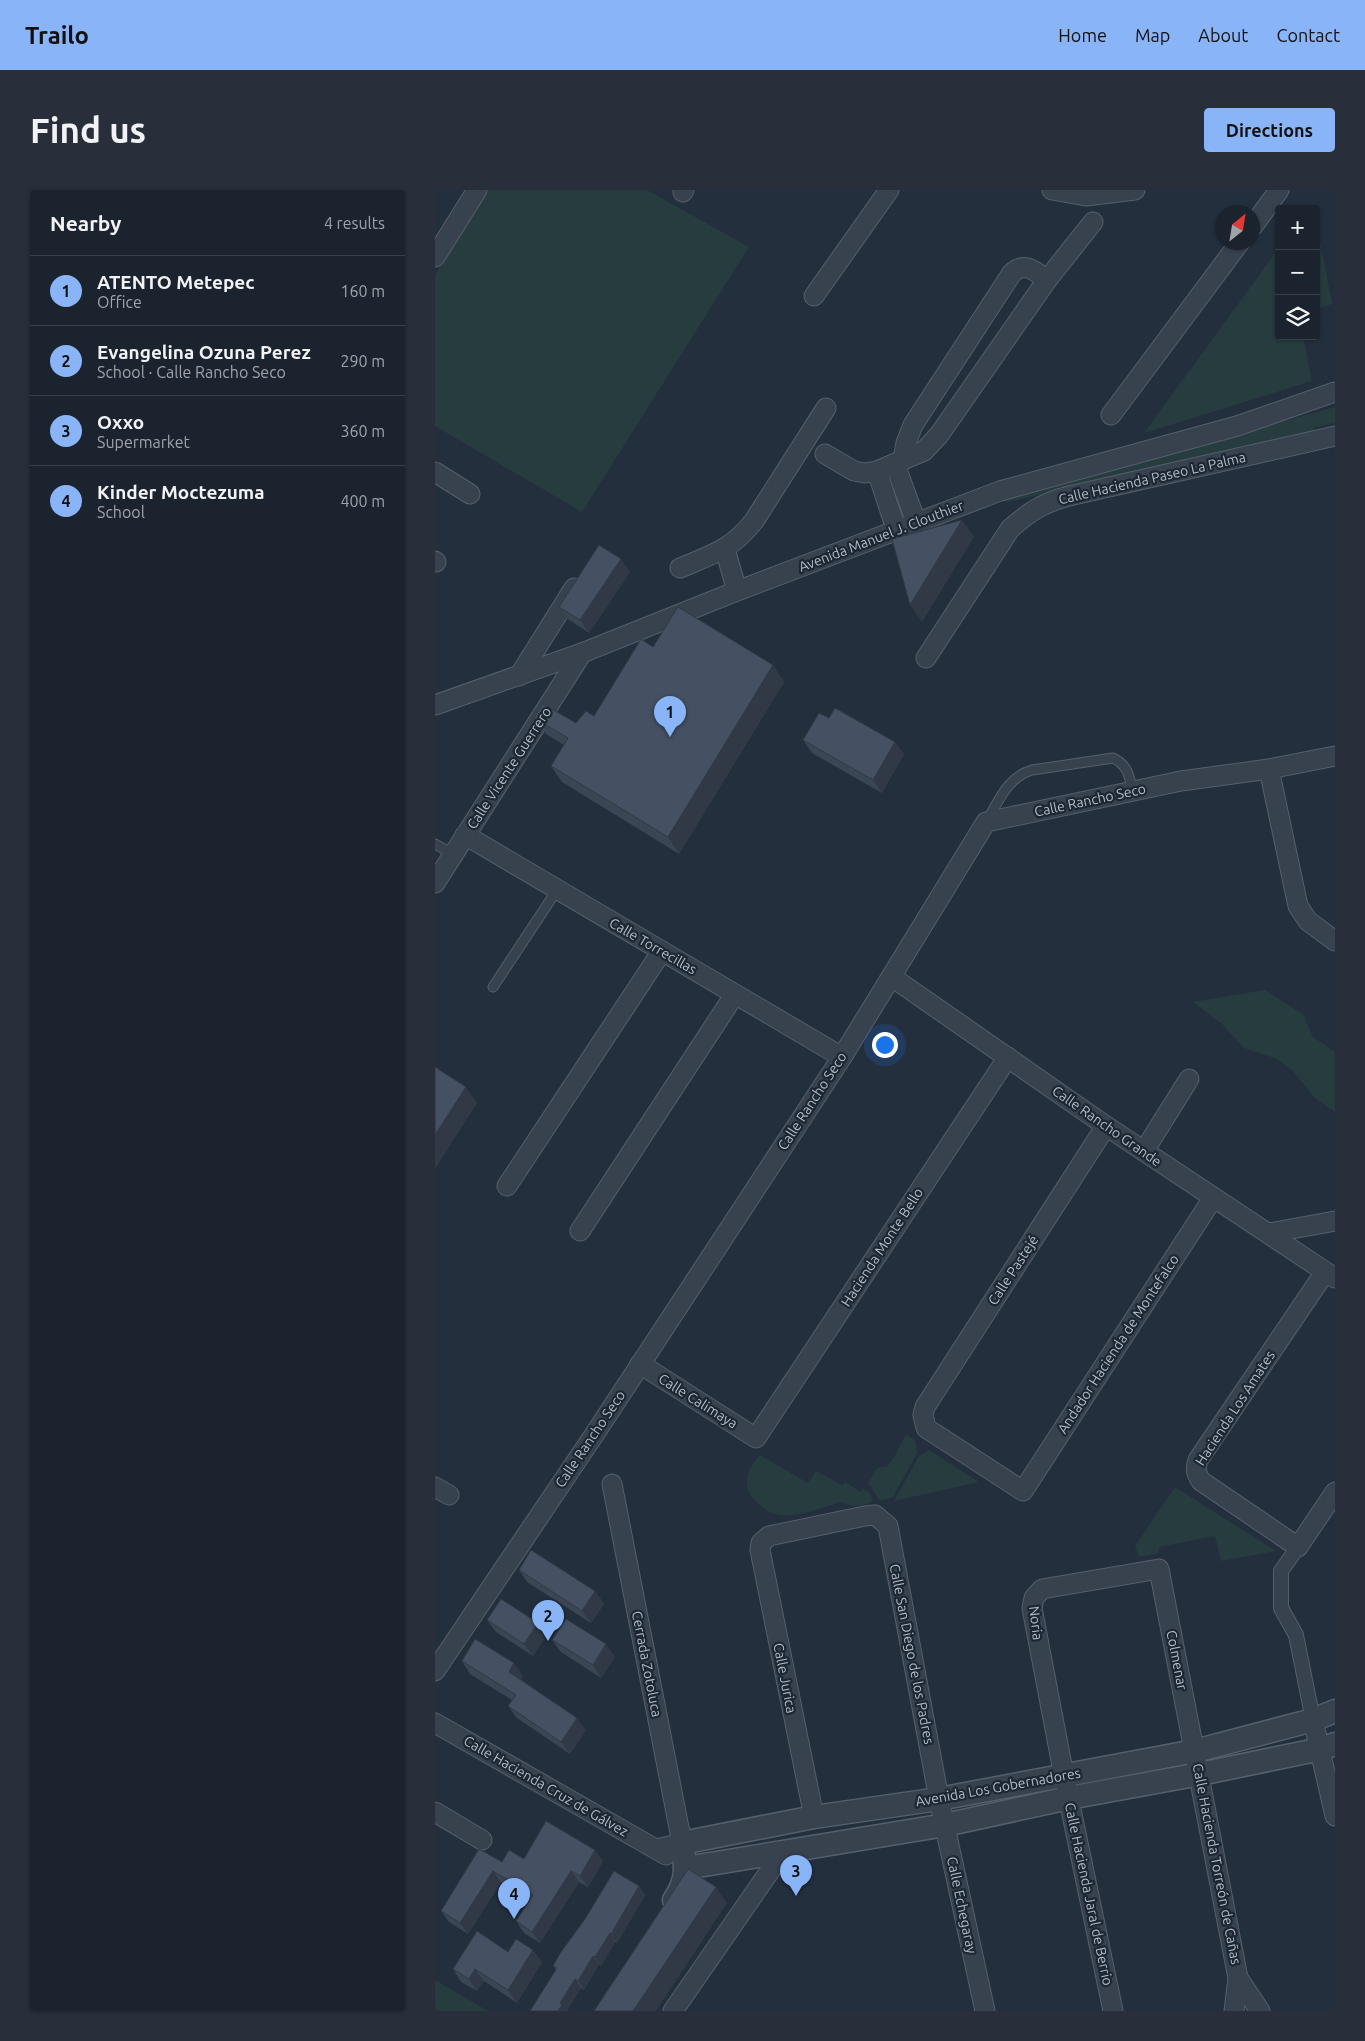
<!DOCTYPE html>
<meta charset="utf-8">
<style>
:root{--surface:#1b232e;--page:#282f3a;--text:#f1f3f6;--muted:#a0a4aa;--line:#39404a;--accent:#8ab4f8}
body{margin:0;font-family:Ubuntu,sans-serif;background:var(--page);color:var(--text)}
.controls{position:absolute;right:15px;top:15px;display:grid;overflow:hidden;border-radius:5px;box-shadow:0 1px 4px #0004}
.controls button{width:45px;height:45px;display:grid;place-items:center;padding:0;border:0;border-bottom:1px solid var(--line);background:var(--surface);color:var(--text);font:25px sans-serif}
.compass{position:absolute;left:780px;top:15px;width:45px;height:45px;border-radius:50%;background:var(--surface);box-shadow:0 1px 4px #0004;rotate:30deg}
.you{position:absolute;left:449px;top:854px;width:18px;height:18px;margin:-12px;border:4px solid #fff;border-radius:50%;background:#1a73e8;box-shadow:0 0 0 8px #1a73e833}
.badge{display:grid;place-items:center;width:32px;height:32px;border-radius:50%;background:var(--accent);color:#111;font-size:16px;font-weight:700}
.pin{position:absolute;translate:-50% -41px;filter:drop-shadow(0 1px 2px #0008)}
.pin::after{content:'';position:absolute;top:26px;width:18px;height:15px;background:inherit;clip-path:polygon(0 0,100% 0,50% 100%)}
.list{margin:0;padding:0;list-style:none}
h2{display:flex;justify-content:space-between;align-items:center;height:65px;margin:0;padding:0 20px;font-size:21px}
h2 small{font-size:16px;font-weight:400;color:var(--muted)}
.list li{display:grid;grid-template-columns:32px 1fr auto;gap:15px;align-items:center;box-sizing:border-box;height:70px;padding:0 20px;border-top:1px solid var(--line)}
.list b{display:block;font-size:19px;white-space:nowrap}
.list p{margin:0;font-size:16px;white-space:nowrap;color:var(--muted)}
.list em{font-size:16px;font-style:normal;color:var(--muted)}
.icon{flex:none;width:28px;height:28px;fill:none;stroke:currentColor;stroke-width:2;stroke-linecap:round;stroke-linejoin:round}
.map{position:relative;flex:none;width:900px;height:1821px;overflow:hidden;border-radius:5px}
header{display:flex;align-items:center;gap:30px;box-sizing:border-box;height:70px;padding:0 25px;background:var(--accent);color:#111}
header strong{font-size:24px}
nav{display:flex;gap:28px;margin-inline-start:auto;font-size:18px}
.intro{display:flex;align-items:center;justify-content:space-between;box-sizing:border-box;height:120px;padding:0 30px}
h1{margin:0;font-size:35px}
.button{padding:12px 22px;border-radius:5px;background:var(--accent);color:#111;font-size:18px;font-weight:700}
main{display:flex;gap:30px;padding:0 30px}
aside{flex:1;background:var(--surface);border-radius:5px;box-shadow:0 1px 4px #0004}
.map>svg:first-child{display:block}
.green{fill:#263c3f}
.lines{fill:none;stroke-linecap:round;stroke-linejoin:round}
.service-casing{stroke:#565f6c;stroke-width:11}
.pedestrian-casing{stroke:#565f6c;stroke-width:16}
.minor-casing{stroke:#565f6c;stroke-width:21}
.tertiary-casing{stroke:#565f6c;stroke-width:25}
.service{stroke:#38414e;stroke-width:9}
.pedestrian{stroke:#38414e;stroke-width:14}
.minor{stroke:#38414e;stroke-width:19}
.tertiary{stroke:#38414e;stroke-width:22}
.wall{fill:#3b4654}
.shaded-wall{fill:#303945}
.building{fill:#455162;stroke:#303945}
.labels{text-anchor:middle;stroke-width:4.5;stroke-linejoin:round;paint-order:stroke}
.street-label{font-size:14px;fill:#b4bcc9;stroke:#1d2633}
</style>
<header>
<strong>Trailo</strong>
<nav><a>Home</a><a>Map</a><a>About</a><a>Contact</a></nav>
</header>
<div class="intro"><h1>Find us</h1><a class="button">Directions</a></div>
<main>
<aside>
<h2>Nearby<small>4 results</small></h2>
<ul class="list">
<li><span class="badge">1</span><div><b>ATENTO Metepec</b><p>Office</p></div><em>160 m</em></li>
<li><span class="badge">2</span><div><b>Evangelina Ozuna Perez</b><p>School · Calle Rancho Seco</p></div><em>290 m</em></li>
<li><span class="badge">3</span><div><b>Oxxo</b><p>Supermarket</p></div><em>360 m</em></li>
<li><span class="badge">4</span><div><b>Kinder Moctezuma</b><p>School</p></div><em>400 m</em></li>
</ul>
</aside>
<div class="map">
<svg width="900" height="1821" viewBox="0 0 900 1821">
<rect width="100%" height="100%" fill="#242f3e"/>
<g class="green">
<path d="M54 0H212L314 57 147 322 0 236V85Z"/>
<path d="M881 29 897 114 881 119Z"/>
<path d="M844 58V146H868L877 191 709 243Z"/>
<path d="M900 217V233L878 238 879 247 572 312 571 308Z"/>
<path d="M830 800 869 825 877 846 900 862V922L880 908 857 880 842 869 809 858 788 835 758 812Z"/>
<path d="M471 1245 480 1250 482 1263 458 1307 445 1311 433 1293 442 1278 453 1276C461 1266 464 1256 471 1245Z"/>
<path d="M494 1260 544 1292 459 1311 484 1266Z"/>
<path d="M325 1265 373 1293 381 1281 407 1295 410 1292 426 1302 428 1298 435 1303 438 1311C429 1317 416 1317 407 1312 381 1318 347 1337 325 1315 320 1311 315 1306 313 1300 309 1286 316 1274 325 1265Z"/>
<path d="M740 1297 841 1361 786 1371 780 1346 724 1357V1363L704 1367 700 1356Z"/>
<path d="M0 1790 53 1821H0Z"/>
</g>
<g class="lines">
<defs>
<g id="service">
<path d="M552 631C564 610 573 587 597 580L678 568C693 575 694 586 698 601"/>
<path d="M0 654 18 664"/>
<path d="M58 797 122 700"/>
</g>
<path id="pedestrian" d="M863 1357 846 1381V1418L861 1445 878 1530"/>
<g id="minor">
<path d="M617 0 651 6 700 0"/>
<path d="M248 2 249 0"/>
<path d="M818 36 844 0"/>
<path d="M0 67 42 0"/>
<path d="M379 106 454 0"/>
<path d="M676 225 805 52"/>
<path d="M390 264 419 281 430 283 442 281 489 261 504 245 612 90"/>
<path d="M468 270 471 253 478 235 577 83C590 71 600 81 612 90L658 32"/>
<path d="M460 274 481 332"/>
<path d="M442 281 461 339"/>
<path d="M0 282 35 304"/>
<path d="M290 359 302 401"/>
<path d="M0 371 1 372"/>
<path d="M245 378C278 364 296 360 319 331L391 218"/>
<path d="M491 468 575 339C595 321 608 313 634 306L900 246"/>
<path d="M84 486 139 398"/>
<path d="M0 515 147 463 302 401 565 301 802 236 900 202"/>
<path d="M834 579 863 716 873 731 900 751"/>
<path d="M30 645 407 867"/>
<path d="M0 693 147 463"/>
<path d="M457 787 671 936 900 1088"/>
<path d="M671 936 490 1217 488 1225 491 1238 588 1301 778 1008"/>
<path d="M709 961 754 889"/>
<path d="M72 996 227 761"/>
<path d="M145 1041 300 804"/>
<path d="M834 1043 900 1031"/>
<path d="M890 1082 763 1270C760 1279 761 1283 766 1291L863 1357 900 1302"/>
<path d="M205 1174 321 1248 573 867"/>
<path d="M177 1294 247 1653 222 1659"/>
<path d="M0 1297 14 1305"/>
<path d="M0 1481 161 1242 407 867 551 632 746 591 834 579 900 566"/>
<path d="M878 1530 900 1626"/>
<path d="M0 1533 231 1665"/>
<path d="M0 1622 47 1650"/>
<path d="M379 1627 325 1360 326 1353 334 1346 430 1326 440 1325 453 1336 504 1609 550 1821"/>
<path d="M803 1788 825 1821"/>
<path d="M238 1821 348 1662"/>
<path d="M678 1821 629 1586 597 1418 599 1408 607 1399 724 1379 803 1788 799 1821"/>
</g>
<g id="tertiary">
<path d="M251 1678 510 1635 634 1608 765 1584 886 1559 900 1554"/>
<path d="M239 1710C253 1690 251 1676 247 1653L379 1627 504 1609 760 1561 878 1530 900 1521"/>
</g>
</defs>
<use href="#service" class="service-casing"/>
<use href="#pedestrian" class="pedestrian-casing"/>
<use href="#minor" class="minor-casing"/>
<use href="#tertiary" class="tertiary-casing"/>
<use href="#service" class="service"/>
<use href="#pedestrian" class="pedestrian"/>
<use href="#minor" class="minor"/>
<use href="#tertiary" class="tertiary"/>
</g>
<g class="wall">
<path d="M195 382 154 443 133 429 124 417Z"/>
<path d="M218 457 338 475 349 492 244 664 127 592 116 576 129 555 111 544 99 528 141 533 159 526Z"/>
<path d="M394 528 469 564 447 603 377 563 368 550Z"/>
<path d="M84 1380 160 1401 169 1414 156 1433 92 1392Z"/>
<path d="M52 1430 103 1433 111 1446 98 1466 61 1442Z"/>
<path d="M117 1450 180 1467 166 1488 126 1462Z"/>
<path d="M27 1471 88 1486 86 1489 151 1540 135 1564 82 1528 73 1516 77 1510 35 1484Z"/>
<path d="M89 1669 168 1671 153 1697 144 1692 105 1753 89 1743 81 1731 95 1710 66 1692 33 1744 14 1732 6 1721 67 1672Z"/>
<path d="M204 1696 210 1705 182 1753 180 1752 166 1776 164 1774 149 1800 146 1798 131 1821H95L121 1780 118 1776Z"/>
<path d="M73 1762 107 1772 82 1813 49 1791 42 1801 26 1792 18 1779Z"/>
</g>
<g class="shaded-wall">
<path d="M527 330 539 347 487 432 475 415Z"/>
<path d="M186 369 195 382 154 443 145 430Z"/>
<path d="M338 475 349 492 244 664 233 647Z"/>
<path d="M460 552 469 564 447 603 438 590Z"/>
<path d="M31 897 42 913 0 979V945Z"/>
<path d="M160 1401 169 1414 156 1433 147 1421Z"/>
<path d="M103 1433 111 1446 98 1466 89 1454Z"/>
<path d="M171 1454 180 1467 166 1488 158 1475Z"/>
<path d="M79 1473 88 1486 83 1494 74 1482Z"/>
<path d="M142 1528 151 1540 135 1564 126 1552Z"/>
<path d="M160 1660 168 1671 153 1697 145 1686Z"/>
<path d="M58 1681 66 1692 33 1744 25 1733Z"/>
<path d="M136 1681 144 1692 105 1753 97 1742Z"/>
<path d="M204 1696 210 1705 182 1753 176 1744Z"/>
<path d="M281 1697 292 1713 221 1821H198Z"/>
<path d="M175 1743 180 1752 166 1776 160 1767Z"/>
<path d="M98 1760 107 1772 82 1813 73 1800Z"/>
<path d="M158 1766 164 1774 149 1800 143 1791Z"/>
<path d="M40 1779 49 1791 42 1801 34 1789Z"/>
<path d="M140 1789 146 1798 132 1821H123L125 1813Z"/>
</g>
<g class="building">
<path d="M527 330 475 415 457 349Z"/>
<path d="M164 355 186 369 145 430 124 417Z"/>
<path d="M243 417 338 475 233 647 116 576 133 548 99 528 108 514 141 533 151 521 159 526 206 449 218 457Z"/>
<path d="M400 518 460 552 438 590 368 550 384 523 394 528Z"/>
<path d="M0 877 31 897 0 945Z"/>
<path d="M96 1360 160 1401 147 1421 84 1380Z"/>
<path d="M66 1409 103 1433 89 1454 52 1430Z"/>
<path d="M131 1429 171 1454 158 1475 117 1450Z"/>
<path d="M40 1449 79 1473 74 1482 142 1528 126 1552 73 1516 81 1505 27 1471Z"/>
<path d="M111 1631 160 1660 145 1686 136 1681 97 1742 81 1731 98 1705 58 1681 25 1733 6 1721 44 1659 67 1672 74 1660 89 1669Z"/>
<path d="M253 1679 281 1697 198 1821H159Z"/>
<path d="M179 1681 204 1696 176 1744 175 1743 160 1767 158 1766 143 1791 140 1789 125 1813 127 1815 123 1821H95L122 1778 118 1776 126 1762 150 1729Z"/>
<path d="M42 1741 73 1762 81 1749 98 1760 73 1800 40 1779 34 1789 18 1779Z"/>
</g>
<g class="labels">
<g class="street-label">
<text transform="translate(717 288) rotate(-13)" y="5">Calle Hacienda Paseo La Palma</text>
<text transform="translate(446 346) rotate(-21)" y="5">Avenida Manuel J. Clouthier</text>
<text transform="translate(74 578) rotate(-57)" y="5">Calle Vicente Guerrero</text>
<text transform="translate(655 610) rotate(-12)" y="5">Calle Rancho Seco</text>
<text transform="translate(218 756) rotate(30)" y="5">Calle Torrecillas</text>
<text transform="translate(377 911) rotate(-57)" y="5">Calle Rancho Seco</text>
<text transform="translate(672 936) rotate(35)" y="5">Calle Rancho Grande</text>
<text transform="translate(447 1057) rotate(-57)" y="5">Hacienda Monte Bello</text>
<text transform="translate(578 1080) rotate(-57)" y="5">Calle Pastejé</text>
<text transform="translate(683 1154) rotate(-57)" y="5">Andador Hacienda de Montefalco</text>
<text transform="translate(263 1211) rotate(32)" y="5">Calle Calimaya</text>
<text transform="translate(800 1218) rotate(-57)" y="5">Hacienda Los Amates</text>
<text transform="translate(155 1249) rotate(-56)" y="5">Calle Rancho Seco</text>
<text transform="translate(601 1433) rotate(83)" y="5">Noria</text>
<text transform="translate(477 1464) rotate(79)" y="5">Calle San Diego de los Padres</text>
<text transform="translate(742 1470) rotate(79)" y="5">Colmenar</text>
<text transform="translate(212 1474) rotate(79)" y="5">Cerrada Zotoluca</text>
<text transform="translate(350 1488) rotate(79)" y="5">Calle Jurica</text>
<text transform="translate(111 1596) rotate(30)" y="5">Calle Hacienda Cruz de Gálvez</text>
<text transform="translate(563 1597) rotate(-10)" y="5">Avenida Los Gobernadores</text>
<text transform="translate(782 1674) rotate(79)" y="5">Calle Hacienda Torreón de Cañas</text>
<text transform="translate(654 1704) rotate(78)" y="5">Calle Hacienda Jaral de Berrio</text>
<text transform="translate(527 1715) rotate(78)" y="5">Calle Echegaray</text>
</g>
</g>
</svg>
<div class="controls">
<button>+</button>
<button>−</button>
<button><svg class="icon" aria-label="layers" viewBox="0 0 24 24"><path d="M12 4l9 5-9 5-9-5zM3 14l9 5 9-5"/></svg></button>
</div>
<svg class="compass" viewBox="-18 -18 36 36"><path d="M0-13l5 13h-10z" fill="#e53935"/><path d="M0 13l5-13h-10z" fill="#a0a4aa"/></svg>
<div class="you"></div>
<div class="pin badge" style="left:235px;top:547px">1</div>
<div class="pin badge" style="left:113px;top:1451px">2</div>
<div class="pin badge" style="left:361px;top:1706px">3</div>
<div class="pin badge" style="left:79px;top:1729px">4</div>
</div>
</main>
